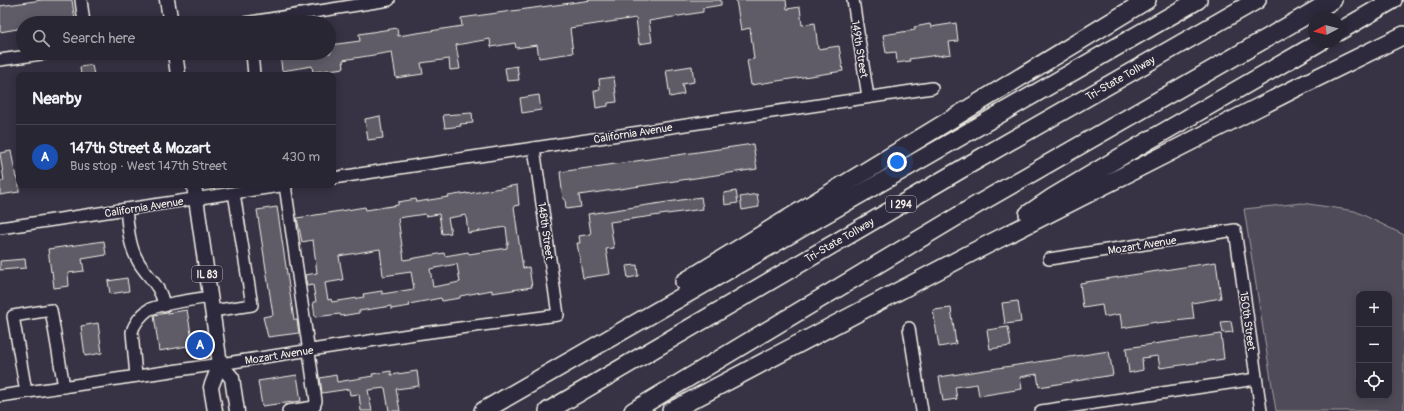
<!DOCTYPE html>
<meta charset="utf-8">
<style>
:root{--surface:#292633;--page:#35323f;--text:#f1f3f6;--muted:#a5a5ac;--line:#45434e;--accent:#8c9099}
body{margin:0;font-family:Pangolin,sans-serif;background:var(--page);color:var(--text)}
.controls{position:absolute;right:12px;bottom:12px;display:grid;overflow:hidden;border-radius:8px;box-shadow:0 2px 10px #0003}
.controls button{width:36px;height:36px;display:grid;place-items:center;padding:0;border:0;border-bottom:1px solid var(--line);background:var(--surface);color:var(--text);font:20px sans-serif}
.compass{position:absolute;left:1308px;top:12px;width:36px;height:36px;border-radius:50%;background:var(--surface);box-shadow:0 2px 10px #0003;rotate:263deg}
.you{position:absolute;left:897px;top:162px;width:14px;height:14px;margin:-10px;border:3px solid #fff;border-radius:50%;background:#1a73e8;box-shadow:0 0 0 6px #1a73e833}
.badge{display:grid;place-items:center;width:26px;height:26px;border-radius:50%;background:var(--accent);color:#fff;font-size:13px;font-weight:700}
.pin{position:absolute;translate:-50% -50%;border:2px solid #fff;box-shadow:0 1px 4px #0006}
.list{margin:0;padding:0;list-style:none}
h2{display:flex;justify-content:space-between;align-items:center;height:52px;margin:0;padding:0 16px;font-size:17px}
h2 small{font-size:13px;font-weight:400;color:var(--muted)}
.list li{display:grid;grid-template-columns:26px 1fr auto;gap:12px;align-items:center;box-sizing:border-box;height:64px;padding:0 16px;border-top:1px solid var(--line)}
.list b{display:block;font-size:15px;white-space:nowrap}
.list p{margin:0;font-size:13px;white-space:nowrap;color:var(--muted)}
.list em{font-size:13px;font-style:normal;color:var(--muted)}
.icon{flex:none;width:22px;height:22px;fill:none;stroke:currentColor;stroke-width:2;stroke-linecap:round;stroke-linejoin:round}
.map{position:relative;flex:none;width:1404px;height:411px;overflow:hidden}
.search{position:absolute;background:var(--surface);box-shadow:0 2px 10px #0003;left:16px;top:16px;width:320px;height:44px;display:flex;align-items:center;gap:10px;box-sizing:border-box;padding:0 14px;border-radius:22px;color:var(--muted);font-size:15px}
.panel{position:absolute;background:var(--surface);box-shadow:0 2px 10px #0003;left:16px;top:72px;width:320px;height:116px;border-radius:8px}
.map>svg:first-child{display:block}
.green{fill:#504b59;stroke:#a29ea0;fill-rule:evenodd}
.building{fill:#5f5c67;stroke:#f4f1e8;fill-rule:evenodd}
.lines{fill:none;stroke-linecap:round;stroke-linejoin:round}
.minor-casing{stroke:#f4f1e8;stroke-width:14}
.major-casing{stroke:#f4f1e8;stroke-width:17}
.highway-casing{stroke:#f4f1e8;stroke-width:20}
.minor{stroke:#2f2a3d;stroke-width:11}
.major{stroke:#2f2a3d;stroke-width:14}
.highway{stroke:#2f2a3d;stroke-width:17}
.labels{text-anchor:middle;stroke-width:3;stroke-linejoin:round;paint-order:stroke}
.shield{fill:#2f2a3d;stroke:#b9b5b5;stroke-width:1}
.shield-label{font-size:10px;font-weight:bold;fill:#f4f1e8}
.street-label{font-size:11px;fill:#f4f1e8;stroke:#2f2a3d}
</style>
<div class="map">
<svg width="1404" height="411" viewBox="0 0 1404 411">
<rect width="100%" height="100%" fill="#373244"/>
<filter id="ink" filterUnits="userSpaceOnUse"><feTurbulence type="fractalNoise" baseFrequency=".025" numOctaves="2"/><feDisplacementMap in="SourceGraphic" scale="8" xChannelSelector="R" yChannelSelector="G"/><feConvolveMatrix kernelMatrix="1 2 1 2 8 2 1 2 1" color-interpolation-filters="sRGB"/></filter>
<g filter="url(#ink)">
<path class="green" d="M1302 203 1355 211 1404 235V411H1276L1244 209ZM1359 294H1389V396H1359Z"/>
<g class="building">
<path d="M42 0H72L75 20 54 23H23V28L0 32V6Z"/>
<path d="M592 0H721V5L703 8V12L649 21 652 42 639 44 636 18 570 28 573 53 539 58 537 45 516 48 515 43 491 47 490 39 456 45 460 69 450 70 449 59 421 63 423 74 396 78 392 52 343 60 344 68 313 72 312 66 282 71 280 53H331L330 45 360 41 359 34 397 28 398 36 462 26 461 18Z"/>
<path d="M736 0H786L787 9 800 7 802 25 815 23 818 49 839 46 843 71 751 85 747 60 754 59 750 28 741 30Z"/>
<path d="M956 23 958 41 949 42 951 54 938 56V55L909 59 910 61 897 63 896 52 886 53 883 35 915 30 914 27 930 24 931 27Z"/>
<path d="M92 65 94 75H81L80 67Z"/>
<path d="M517 66 519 80 507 81 505 68Z"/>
<path d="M692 66 694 82 682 84 684 94 670 97 666 70Z"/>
<path d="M614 77 617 102 608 103V106L596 108 594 91 600 90 599 79Z"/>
<path d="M539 95 541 110 522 113 520 98Z"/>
<path d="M472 113 473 123 460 124 461 126 445 128 443 115Z"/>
<path d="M380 116 383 138 368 140 365 119Z"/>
<path d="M753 144 757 169 579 195 581 207 566 209 565 199H563L560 172Z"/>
<path d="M11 151 16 178H19V192L0 195V181H4L0 153Z"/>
<path d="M517 185 519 205 514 206 517 229 523 268 529 267 532 287 492 293V290L460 296V298L442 301 441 298 409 304 410 306 391 309V306L359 311V313L341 316 340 314 315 317 313 302H316L313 285 307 286 305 275 317 273 313 240 302 242 297 218 365 207 366 210 398 205V202L416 199 417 202 448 197V196L467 193V194ZM425 214 426 216 439 214 442 234 451 233 448 218 466 215 468 233 506 227 508 244H507V248L469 254 468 252 445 256 444 253 404 260 398 218ZM380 249 383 276 411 272 414 289 382 294V291L363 294 364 297 332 302 331 299 328 300 325 283 343 280 339 256ZM457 264 460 282 433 287 430 269Z"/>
<path d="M736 191 738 203 725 205 724 193Z"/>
<path d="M757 194 759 207 742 210 740 197Z"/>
<path d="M701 197 703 209 610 222 614 248 606 249 610 274 583 278 577 243H580L579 236 591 234 588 214Z"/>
<path d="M277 207 294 320H297L299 333 268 337 263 317 273 315 257 210Z"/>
<path d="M104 241 106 255 82 259 84 271 68 273 69 286 54 288 52 271 51 272 48 249Z"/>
<path d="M25 259 26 268 0 270V261Z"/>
<path d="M1216 262 1221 298 1192 303 1194 319 1156 323V322L1122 328 1120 314 1104 317 1102 305 1083 308 1080 283Z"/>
<path d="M637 265 638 276 628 278 626 266Z"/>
<path d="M127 278 129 291 110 294 108 281Z"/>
<path d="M1018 301 1021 322 1005 324 1002 303Z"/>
<path d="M951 308 956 344 939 347 933 310Z"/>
<path d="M187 310 193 345 159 351 154 315Z"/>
<path d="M1231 321 1233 332 1223 333 1221 322Z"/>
<path d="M98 323 102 353 85 356 81 326Z"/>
<path d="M1008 327 1011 346 990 349 987 330Z"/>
<path d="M1221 334 1224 359 1160 368 1158 356 1142 358 1143 370 1129 373 1126 348Z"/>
<path d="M1109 351 1113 375 1039 387 1037 374 1020 377 1022 389 979 396 977 384 955 387 957 399 943 401 939 377Z"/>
<path d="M391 371V375L417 371 419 386 396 389 400 411H389L385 388 368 390 372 411H361L359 394 350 395 349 389 322 393 320 378 336 375 337 382 373 376 372 374Z"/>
<path d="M297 375 301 401 262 406 258 381Z"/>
</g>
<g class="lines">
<defs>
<g id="minor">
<path d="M81 0 84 23"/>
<path d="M853 0 868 97"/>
<path d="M244 23 389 0"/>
<path d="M252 53 254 75"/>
<path d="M0 60 48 53"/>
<path d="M333 178 932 88"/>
<path d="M285 185 316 401 314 407 288 411"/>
<path d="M126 209C128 226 129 246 138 261 147 277 161 285 164 306"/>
<path d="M0 228 287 185"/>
<path d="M1049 259 1235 230 1261 411"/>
<path d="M212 311 252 305 234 193"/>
<path d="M909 328 922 411"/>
<path d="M136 376 132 332C134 324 141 315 148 310 158 304 197 299 210 297"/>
<path d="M26 392 13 316 51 310 64 387"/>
<path d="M0 396 220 364 415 334 558 315 534 148"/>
<path d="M1041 411 1256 379"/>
</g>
<g id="major">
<path d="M167 0 171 23"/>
<path d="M175 53 178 75"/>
<path d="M194 185 220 364 211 387 215 411"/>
<path d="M220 364 232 378 237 411"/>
</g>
<g id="highway">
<path d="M1338 32 1393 0"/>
<path d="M1028 214 1053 197 1127 153 1320 42"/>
<path d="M684 282 1147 0"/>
<path d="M483 411 1198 0"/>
<path d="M548 411 965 167 1257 0"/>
<path d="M633 411 978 204 1333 0"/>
<path d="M671 411 973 252 1296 88 1404 35"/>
</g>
</defs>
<use href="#minor" class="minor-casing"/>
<use href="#major" class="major-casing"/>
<use href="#highway" class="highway-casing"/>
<use href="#minor" class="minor"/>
<use href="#major" class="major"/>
<use href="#highway" class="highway"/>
</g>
</g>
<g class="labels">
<g class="shield">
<rect x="886" y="196" width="30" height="16" rx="3"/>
<rect x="192" y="266" width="30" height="16" rx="3"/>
</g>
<g class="shield-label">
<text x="901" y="208">I 294</text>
<text x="207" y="278">IL 83</text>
</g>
<g class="street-label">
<text transform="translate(860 49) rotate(81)" y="4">149th Street</text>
<text transform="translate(1120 78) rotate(-30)" y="4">Tri-State Tollway</text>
<text transform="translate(633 133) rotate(-9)" y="4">California Avenue</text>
<text transform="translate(144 207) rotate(-9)" y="4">California Avenue</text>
<text transform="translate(546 231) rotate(82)" y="4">148th Street</text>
<text transform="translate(839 240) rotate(-30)" y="4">Tri-State Tollway</text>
<text transform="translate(1142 245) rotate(-9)" y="4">Mozart Avenue</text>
<text transform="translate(1248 321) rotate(82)" y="4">150th Street</text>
<text transform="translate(279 355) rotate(-9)" y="4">Mozart Avenue</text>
</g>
</g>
</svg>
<div class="controls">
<button>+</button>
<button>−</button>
<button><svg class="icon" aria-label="locate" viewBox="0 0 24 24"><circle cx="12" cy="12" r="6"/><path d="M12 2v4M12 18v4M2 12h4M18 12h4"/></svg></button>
</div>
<svg class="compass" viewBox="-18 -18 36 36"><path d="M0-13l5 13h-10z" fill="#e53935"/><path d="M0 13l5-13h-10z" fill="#a5a5ac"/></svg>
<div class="you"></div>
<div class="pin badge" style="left:200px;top:345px;background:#1a4fb4">A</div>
<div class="search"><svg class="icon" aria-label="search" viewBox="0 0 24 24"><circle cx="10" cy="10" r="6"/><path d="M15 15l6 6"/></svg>Search here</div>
<section class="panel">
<h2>Nearby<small></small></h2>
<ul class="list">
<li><span class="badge" style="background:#1a4fb4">A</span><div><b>147th Street &amp; Mozart</b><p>Bus stop · West 147th Street</p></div><em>430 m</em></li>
</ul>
</section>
</div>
